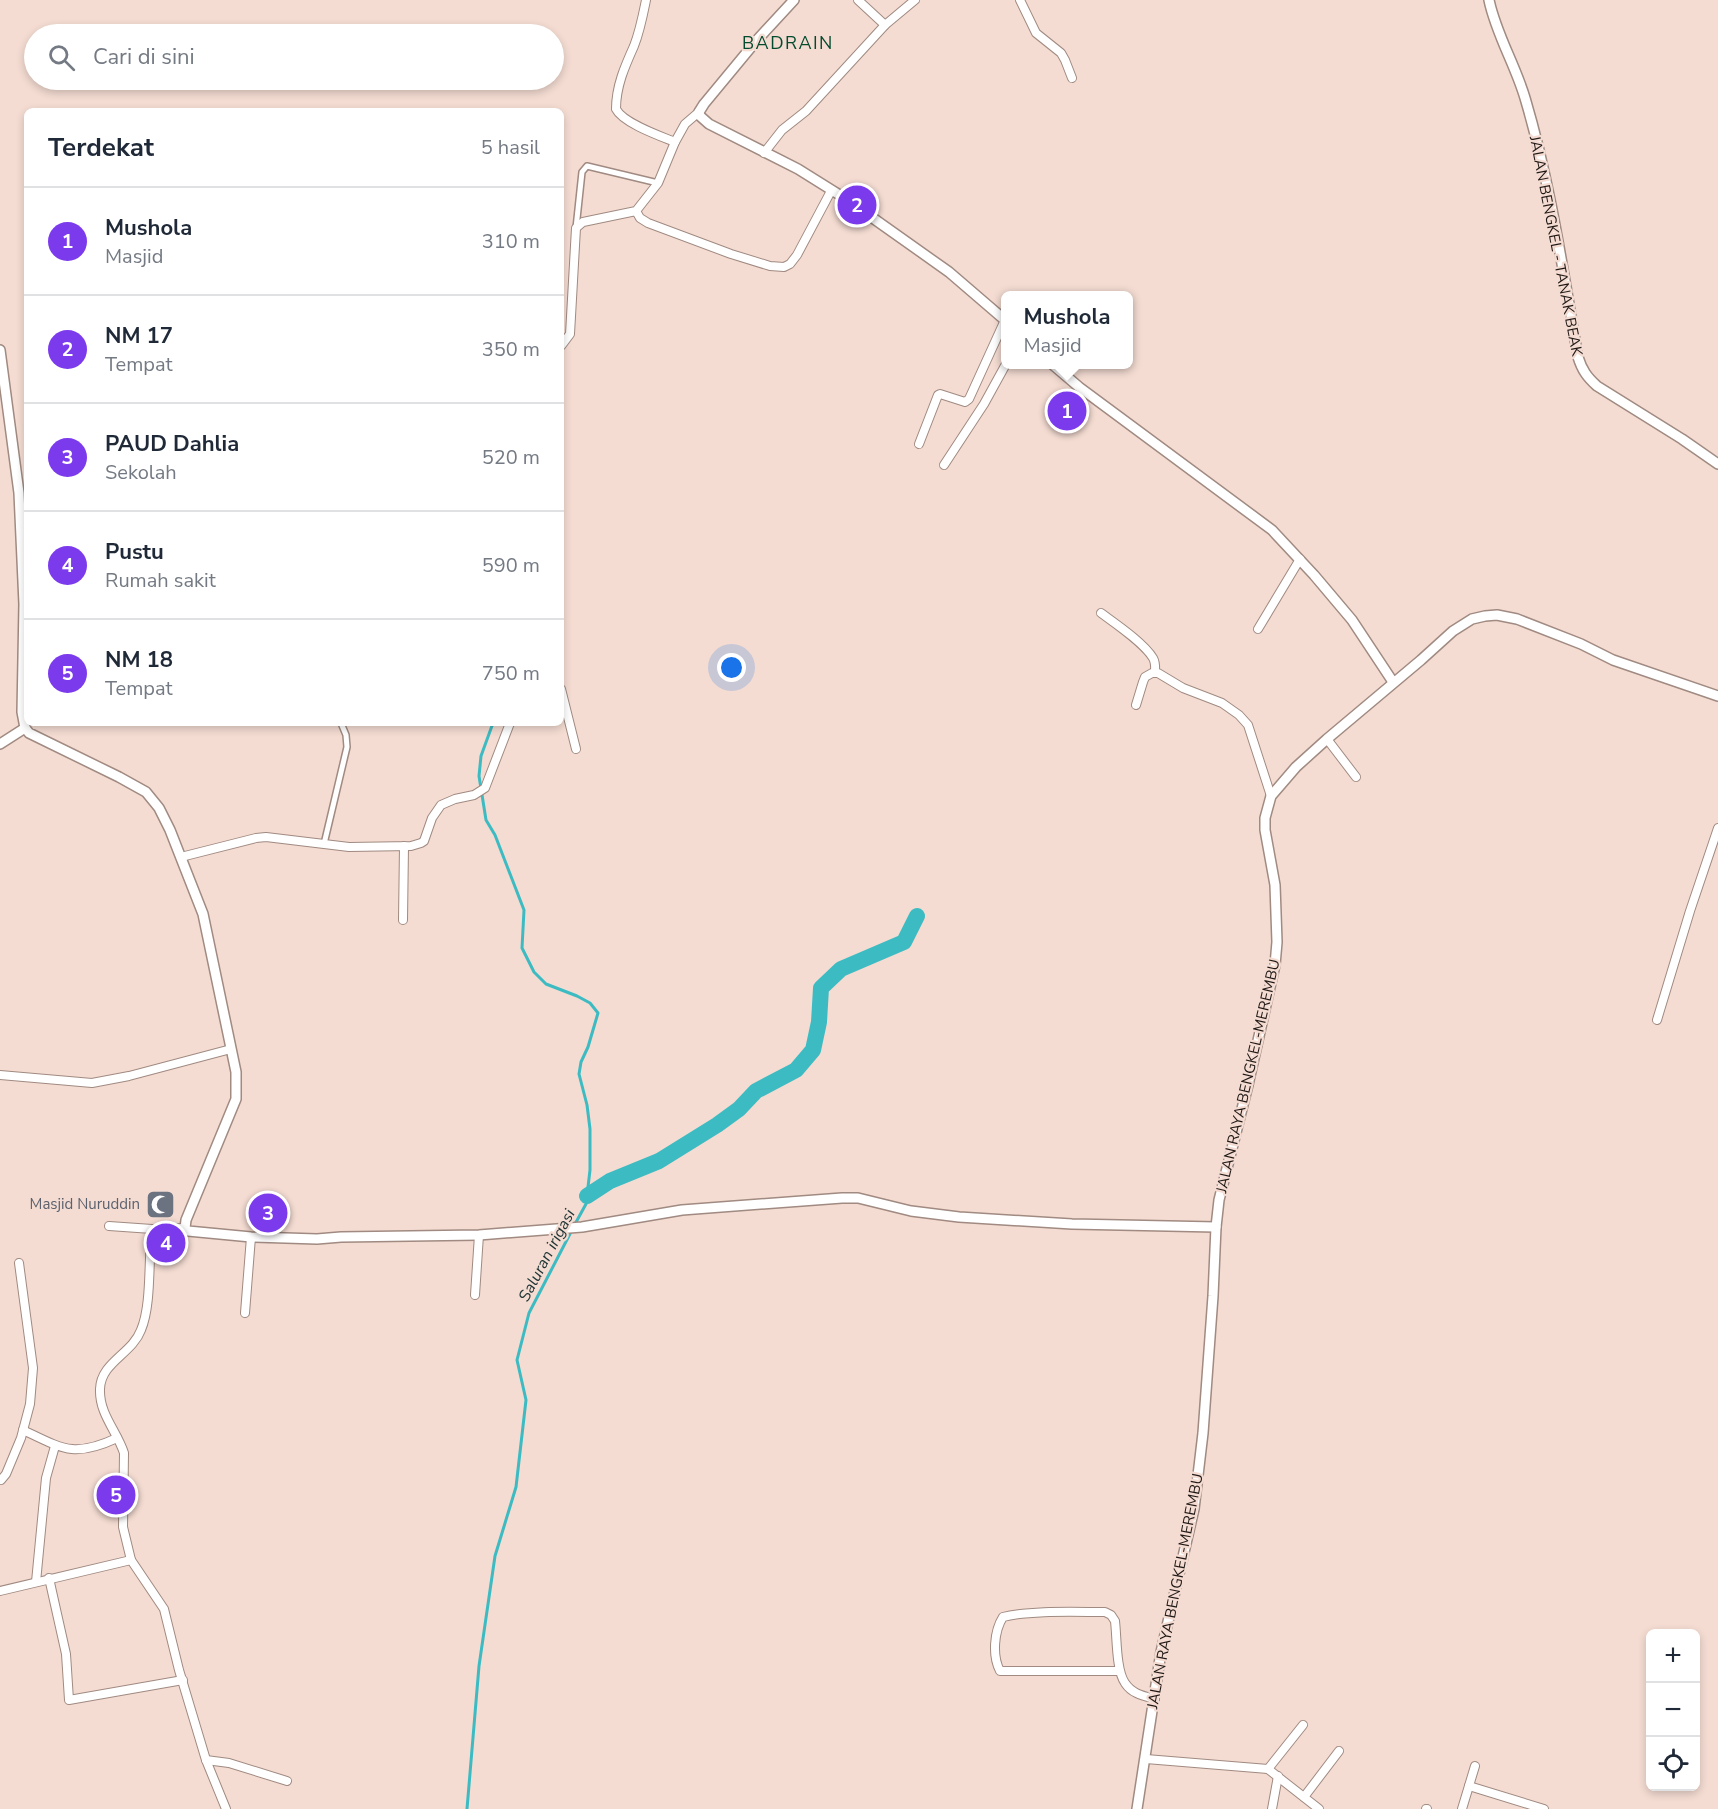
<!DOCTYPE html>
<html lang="id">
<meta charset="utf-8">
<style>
:root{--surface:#fff;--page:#f6f6f7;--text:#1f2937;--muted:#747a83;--line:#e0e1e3;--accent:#7c3aed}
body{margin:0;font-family:"Nunito Sans",sans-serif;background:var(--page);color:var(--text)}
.controls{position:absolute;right:18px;bottom:18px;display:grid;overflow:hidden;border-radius:9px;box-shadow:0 3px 9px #0003}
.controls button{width:54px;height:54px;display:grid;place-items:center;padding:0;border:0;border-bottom:2px solid var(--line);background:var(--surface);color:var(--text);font:30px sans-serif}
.you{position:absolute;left:732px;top:668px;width:21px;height:21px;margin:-15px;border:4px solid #fff;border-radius:50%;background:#1a73e8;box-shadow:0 0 0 9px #1a73e833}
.badge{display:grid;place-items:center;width:39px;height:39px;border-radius:50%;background:var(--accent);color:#fff;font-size:20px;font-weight:700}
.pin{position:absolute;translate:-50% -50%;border:3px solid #fff;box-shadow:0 2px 6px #0006}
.popup{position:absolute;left:1001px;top:291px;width:132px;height:78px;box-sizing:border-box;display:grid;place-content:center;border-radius:9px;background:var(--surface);filter:drop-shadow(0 2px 4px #0005);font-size:20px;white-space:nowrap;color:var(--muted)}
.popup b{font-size:22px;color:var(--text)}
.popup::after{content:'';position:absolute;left:50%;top:100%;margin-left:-12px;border:12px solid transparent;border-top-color:var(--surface)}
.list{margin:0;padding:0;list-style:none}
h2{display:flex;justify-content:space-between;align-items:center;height:78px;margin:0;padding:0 24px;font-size:26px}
h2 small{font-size:20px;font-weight:400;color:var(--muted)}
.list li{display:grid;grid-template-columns:39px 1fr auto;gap:18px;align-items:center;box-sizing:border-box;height:108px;padding:0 24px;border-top:2px solid var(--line)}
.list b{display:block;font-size:22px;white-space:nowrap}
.list p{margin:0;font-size:20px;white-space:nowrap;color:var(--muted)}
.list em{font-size:20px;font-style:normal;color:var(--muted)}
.icon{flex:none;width:33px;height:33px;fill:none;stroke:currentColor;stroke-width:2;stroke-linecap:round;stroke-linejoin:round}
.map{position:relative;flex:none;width:1718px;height:1809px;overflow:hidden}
.search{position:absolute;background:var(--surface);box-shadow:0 3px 9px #0003;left:24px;top:24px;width:540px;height:66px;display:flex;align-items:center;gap:15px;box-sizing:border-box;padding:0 21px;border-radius:33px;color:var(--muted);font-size:22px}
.panel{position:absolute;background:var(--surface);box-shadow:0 3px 9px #0003;left:24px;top:108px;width:540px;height:618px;border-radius:9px}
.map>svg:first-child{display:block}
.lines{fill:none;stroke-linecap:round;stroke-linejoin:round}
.stream{stroke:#3dbbc2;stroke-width:3}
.river{stroke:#3dbbc2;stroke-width:16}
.pedestrian-casing{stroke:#a08a81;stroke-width:8}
.minor-casing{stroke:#a08a81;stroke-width:10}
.tertiary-casing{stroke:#a08a81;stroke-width:12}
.pedestrian{stroke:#fff;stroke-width:5}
.minor{stroke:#fff;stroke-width:8}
.tertiary{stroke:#fff;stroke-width:9}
.labels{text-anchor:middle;stroke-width:4.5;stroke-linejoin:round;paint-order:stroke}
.street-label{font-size:15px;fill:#201815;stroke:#f4dcd2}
.worship-label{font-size:15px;fill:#5b616d;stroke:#f4dcd2;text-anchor:end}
.water-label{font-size:16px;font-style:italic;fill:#1d3334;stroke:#f4dcd2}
.quarter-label{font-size:18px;letter-spacing:1.5px;fill:#034a2e;stroke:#f4dcd2}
</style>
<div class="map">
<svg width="1718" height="1809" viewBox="0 0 1718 1809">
<rect width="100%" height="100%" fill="#f4dcd2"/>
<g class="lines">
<g class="stream">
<path d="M493 723 481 756 479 776 486 820 495 835 524 910 522 948 534 972 546 984 577 996 590 1003 598 1013 588 1047 581 1062 579 1074 587 1105 590 1129V1170L586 1204 575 1224"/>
<path d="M467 1809 479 1666 495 1556 516 1487 526 1400 517 1360 529 1313 572 1230"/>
</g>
<path class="river" d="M587 1196 610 1181 659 1161 717 1125 739 1109 756 1091 796 1070 813 1050 819 1022 821 988 841 969 904 942 917 916"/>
<defs>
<g id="pedestrian">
<path d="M576 228 582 172 587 166 658 183"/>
<path d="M324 844 347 747 346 735 341 723"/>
</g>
<g id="minor">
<path d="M646 0C643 15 640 31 634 46 625 66 616 86 616 109 623 123 660 136 675 142"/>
<path d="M858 0 885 25"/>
<path d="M1020 0 1036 33 1061 53 1065 60 1072 78"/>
<path d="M764 153 782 130 806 111 885 25 915 0"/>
<path d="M636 211 640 218 648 223 731 254 770 266 784 267 790 264 797 255 831 191"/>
<path d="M561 346 570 334 576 228 583 222 636 211 658 183 675 142 685 124 699 112"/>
<path d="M919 444 938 395 940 394 965 402 969 399 1005 320"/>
<path d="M944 465 984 404 1006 364"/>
<path d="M1101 613C1116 624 1144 643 1153 658 1156 663 1155 668 1155 673"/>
<path d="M1258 629 1300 559"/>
<path d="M561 689 576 749"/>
<path d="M1136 705 1143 682 1145 677 1152 673H1158L1183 688 1222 703 1239 715 1248 725 1271 796"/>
<path d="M1327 739 1356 777"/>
<path d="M181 857 256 838 266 837 349 847 411 846 421 843 424 841 432 818 441 805 455 799 474 795 485 788 510 723"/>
<path d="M403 920 404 846"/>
<path d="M1657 1020 1690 911 1718 828"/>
<path d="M0 1075 92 1083 129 1076 231 1049"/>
<path d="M109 1226 152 1229"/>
<path d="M185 1228 152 1229C148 1259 152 1304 141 1330 132 1354 101 1362 100 1389 99 1414 117 1431 124 1453L123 1527 131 1560 164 1609 179 1670 206 1760 226 1809"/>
<path d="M475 1295 479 1235"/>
<path d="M245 1313 251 1237"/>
<path d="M23 1430C63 1449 74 1458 117 1438"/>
<path d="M1 1480 6 1474 21 1438 30 1404 33 1368 19 1263"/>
<path d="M49 1578 66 1654 69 1700 183 1680"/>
<path d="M36 1582 46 1478 55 1446"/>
<path d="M0 1591 131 1560"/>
<path d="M1120 1671H1000C992 1656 994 1631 1003 1617 1031 1610 1076 1612 1105 1612L1111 1615 1115 1621C1117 1638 1116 1670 1125 1683 1132 1694 1144 1696 1155 1699"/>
<path d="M1146 1759 1268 1769 1319 1809"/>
<path d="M206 1760 229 1763 287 1781"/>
<path d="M1268 1769 1303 1725"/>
<path d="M1469 1786 1544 1809"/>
<path d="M1304 1797 1339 1751"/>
<path d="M1272 1809 1278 1776"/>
<path d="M1426 1809H1427"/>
<path d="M1462 1809 1475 1766"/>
</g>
<g id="tertiary">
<path d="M794 0 757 40 704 104 699 112 700 116 709 124 798 169 846 199 949 272 1006 321"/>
<path d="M1489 0C1496 34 1515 64 1525 98 1550 182 1563 270 1578 357 1582 370 1587 377 1597 386L1682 439 1718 464"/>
<path d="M0 350 19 493 24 604 22 712 25 728"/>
<path d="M1052 364 1079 387 1272 530 1314 575 1352 620 1393 682"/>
<path d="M0 744 25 728 29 733 119 777 146 792 159 808 170 830 203 914 236 1072V1099L186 1220 185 1228 188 1231 251 1237 317 1239 341 1237 479 1235 582 1227 682 1210 842 1198H858L911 1211 959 1217 1072 1224 1216 1227"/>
<path d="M1137 1809 1161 1652 1194 1509 1203 1433 1213 1296 1216 1227 1219 1200 1248 1085 1275 965 1277 942 1275 885 1265 830V818L1271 796 1296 767 1327 739 1421 660 1453 631 1472 619 1485 616 1497 615 1517 619 1581 644 1613 660 1718 696"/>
</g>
</defs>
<use href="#pedestrian" class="pedestrian-casing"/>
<use href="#minor" class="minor-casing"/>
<use href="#tertiary" class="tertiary-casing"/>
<use href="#pedestrian" class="pedestrian"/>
<use href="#minor" class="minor"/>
<use href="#tertiary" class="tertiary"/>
</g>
<defs>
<symbol id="mosque-square" viewBox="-11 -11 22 22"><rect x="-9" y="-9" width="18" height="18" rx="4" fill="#6b7280" stroke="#f4dcd2"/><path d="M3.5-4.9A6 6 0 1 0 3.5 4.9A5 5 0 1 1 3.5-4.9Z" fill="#fff"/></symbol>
</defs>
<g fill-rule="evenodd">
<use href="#mosque-square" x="144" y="1188" width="33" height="33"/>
</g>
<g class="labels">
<g class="street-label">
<text transform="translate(1556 246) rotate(79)" y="5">JALAN BENGKEL - TANAK BEAK</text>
<text transform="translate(1248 1076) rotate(-77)" y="5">JALAN RAYA BENGKEL-MEREMBU</text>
<text transform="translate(1175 1591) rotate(-79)" y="5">JALAN RAYA BENGKEL-MEREMBU</text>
</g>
<g class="worship-label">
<text x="140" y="1209">Masjid Nuruddin</text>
</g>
<g class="water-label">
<text transform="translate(546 1255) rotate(-62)" y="6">Saluran irigasi</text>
</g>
<g class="quarter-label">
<text x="788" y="49">BADRAIN</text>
</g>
</g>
</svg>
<div class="controls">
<button>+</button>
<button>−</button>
<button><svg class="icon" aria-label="locate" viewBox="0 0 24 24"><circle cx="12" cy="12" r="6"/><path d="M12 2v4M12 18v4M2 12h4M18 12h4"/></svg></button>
</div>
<div class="you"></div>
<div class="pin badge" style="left:1067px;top:411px">1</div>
<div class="popup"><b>Mushola</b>Masjid</div>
<div class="pin badge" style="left:857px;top:205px">2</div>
<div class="pin badge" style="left:268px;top:1213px">3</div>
<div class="pin badge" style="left:166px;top:1243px">4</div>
<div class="pin badge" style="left:116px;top:1495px">5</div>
<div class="search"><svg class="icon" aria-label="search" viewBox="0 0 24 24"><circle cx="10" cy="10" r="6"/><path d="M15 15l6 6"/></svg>Cari di sini</div>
<section class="panel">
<h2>Terdekat<small>5 hasil</small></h2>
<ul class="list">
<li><span class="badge">1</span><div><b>Mushola</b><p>Masjid</p></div><em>310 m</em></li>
<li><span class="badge">2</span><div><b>NM 17</b><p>Tempat</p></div><em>350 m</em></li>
<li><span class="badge">3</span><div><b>PAUD Dahlia</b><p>Sekolah</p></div><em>520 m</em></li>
<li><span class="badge">4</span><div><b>Pustu</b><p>Rumah sakit</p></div><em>590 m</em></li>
<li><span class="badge">5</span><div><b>NM 18</b><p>Tempat</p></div><em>750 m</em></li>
</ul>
</section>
</div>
